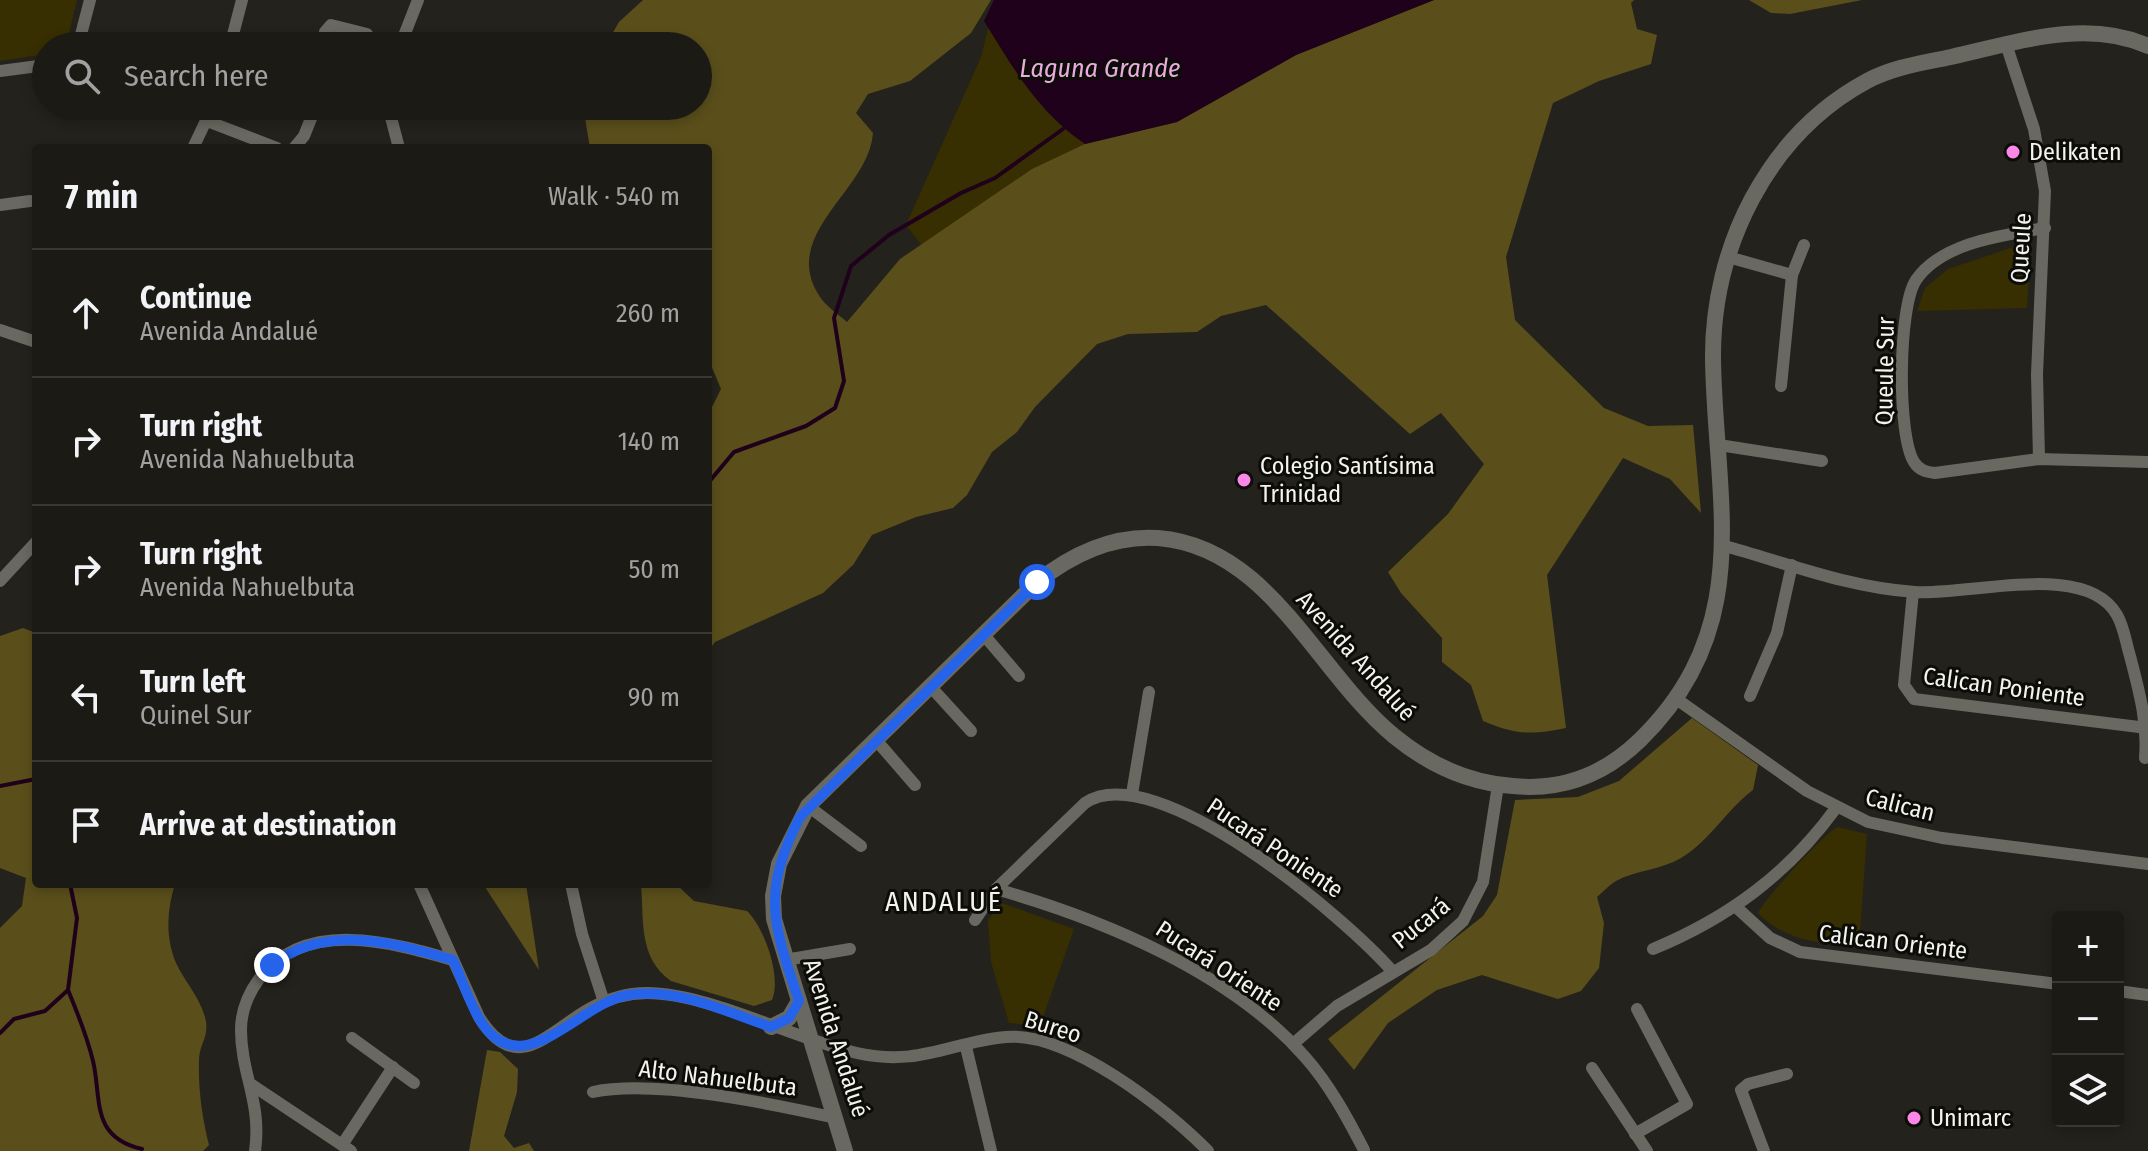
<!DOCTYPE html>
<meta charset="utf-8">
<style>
:root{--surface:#1b1a15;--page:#24231e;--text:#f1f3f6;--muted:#a0a1a0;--line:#393834}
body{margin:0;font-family:"Fira Sans Condensed",sans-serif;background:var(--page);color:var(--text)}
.controls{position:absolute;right:24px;bottom:24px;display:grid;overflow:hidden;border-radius:8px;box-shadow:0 4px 12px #0003}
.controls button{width:72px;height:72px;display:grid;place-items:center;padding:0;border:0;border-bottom:2px solid var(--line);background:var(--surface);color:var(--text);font:40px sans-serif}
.stop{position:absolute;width:24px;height:24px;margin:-18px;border:6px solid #2563eb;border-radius:50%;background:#fff}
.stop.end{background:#2563eb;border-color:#fff;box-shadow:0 2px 8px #0008}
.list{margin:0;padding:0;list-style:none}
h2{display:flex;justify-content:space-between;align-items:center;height:104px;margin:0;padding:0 32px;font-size:34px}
h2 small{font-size:26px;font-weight:400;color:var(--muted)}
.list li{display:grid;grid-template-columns:52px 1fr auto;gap:24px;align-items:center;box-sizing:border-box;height:128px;padding:0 32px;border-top:2px solid var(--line)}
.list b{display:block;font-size:30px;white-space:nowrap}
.list p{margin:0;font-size:26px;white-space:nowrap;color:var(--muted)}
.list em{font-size:26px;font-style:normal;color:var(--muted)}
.icon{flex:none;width:44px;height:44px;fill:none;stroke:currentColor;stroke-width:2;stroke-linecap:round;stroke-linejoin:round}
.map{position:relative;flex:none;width:2148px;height:1151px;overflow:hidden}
.search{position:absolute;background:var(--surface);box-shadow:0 4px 12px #0003;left:32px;top:32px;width:680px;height:88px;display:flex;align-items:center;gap:20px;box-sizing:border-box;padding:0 28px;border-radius:44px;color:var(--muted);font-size:30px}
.panel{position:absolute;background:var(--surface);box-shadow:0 4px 12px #0003;left:32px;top:144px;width:680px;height:744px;border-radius:8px}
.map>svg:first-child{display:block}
.green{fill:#372e01}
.forest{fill:#5a4f1b}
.water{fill:#20011b}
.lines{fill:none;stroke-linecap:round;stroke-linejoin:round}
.stream{stroke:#20011b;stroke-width:4}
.minor{stroke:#6a6961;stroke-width:12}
.tertiary{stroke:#6a6961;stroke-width:16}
.route{stroke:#2563eb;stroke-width:10}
.poi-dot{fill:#fb87e6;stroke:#0c0c09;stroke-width:3}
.labels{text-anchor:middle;stroke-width:6;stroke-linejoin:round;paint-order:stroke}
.poi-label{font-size:24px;fill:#f4f3ee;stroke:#0c0c09;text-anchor:start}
.street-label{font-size:24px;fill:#f4f3ee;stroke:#0c0c09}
.water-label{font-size:26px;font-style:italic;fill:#ebaadd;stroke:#0c0c09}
.quarter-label{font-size:28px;letter-spacing:2px;fill:#f4f3ee;stroke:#0c0c09}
</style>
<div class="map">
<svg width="2148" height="1151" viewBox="0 0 2148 1151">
<rect width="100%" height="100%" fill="#24221c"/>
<g class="green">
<path d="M0 0H77L66 46H46V54L0 61Z"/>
<path d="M995 0H1474L923 247 906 225 981 57Z"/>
<path d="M2031 241 2027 308 1917 311 1925 288 1948 269Z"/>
<path d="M1838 827 1867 834 1859 946C1821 943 1786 942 1758 913 1761 903 1827 830 1838 827Z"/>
<path d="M1002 903 1074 929 1040 1026 1009 1023 991 962 988 920Z"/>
</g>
<g class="forest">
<path d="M643 0H991L971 33 910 81 868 94 856 113 873 133C869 191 778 234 820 297 827 307 839 315 847 322L900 259 1032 169 1085 144 1177 122 1296 55 1434 0H1634L1631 3 1637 29 1657 35 1651 64 1599 81 1553 103 1506 257 1515 320 1604 408 1648 426 1693 425 1701 513 1670 479 1623 458 1547 575 1566 728C1531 735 1516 735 1483 721L1471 685 1442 662V638L1401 593 1388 572 1448 514 1484 464 1441 413 1410 434 1266 305 1221 316 1197 332 1128 334 1097 344 1035 407 1017 432 992 452 967 495 953 508 916 517 872 535 853 565 823 593 715 642 708 651V415L721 389 708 358V148H590L583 106H698V46H605L619 22Z"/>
<path d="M1749 0H1862L1790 14 1771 13Z"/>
<path d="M23 628 36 633V884H175C167 910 165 936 176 963 185 982 199 996 205 1017 210 1037 200 1042 199 1059 198 1088 202 1117 209 1145L203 1151H0V928L22 906 26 878 0 868V636Z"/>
<path d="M1692 718 1758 765 1753 790C1726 810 1711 840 1681 858 1661 870 1636 870 1616 881 1609 885 1603 892 1597 897L1604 923 1599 968 1581 991 1558 999 1482 975 1437 990 1388 1023 1354 1070 1328 1039 1483 916 1497 895 1515 800 1578 797 1619 781Z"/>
<path d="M483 884H526L539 970Z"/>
<path d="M641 884H676L694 901 747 911C764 927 782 977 772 1000L754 1006 671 981C638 958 644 920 641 884Z"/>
<path d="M487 1050 500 1052 518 1069 517 1092 504 1136 514 1148 529 1143 534 1151H469Z"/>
</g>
<path class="water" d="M994 0H1434L1296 55 1177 122 1085 144C1038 112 1013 68 984 21Z"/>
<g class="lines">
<g class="stream">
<path d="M708 483 734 452 806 426 835 408 844 381 834 318 851 266 889 235 961 193 995 178 1063 129"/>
<path d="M0 786 36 779"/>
<path d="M68 990C78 1014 87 1036 93 1061 102 1099 90 1137 142 1149"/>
<path d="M0 1033 14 1019 45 1011 68 990 77 918 70 884"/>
</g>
<g class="minor">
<path d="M2006 44 2034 129 2045 191 2037 374 2039 459"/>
<path d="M78 46 90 0"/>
<path d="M230 46 242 0"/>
<path d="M324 46 325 32 331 25 367 34"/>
<path d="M400 46 418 0"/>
<path d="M0 71 46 65"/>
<path d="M388 106 399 148"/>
<path d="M207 121 277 148"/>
<path d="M193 148 213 106"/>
<path d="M294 148 304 136 316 106"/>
<path d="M0 205 30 201"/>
<path d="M2045 228C2004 235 1942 242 1916 280 1898 307 1897 435 1914 462 1919 470 1926 472 1935 473L2039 459 2148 462"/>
<path d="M1728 257 1792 275"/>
<path d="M0 330 36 342"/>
<path d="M1781 386 1792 275 1804 245"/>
<path d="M1719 445 1822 461"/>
<path d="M1725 546C1786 563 1850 588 1915 592 1970 596 2086 560 2117 615 2124 627 2126 643 2130 656 2139 691 2148 722 2145 758"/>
<path d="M0 581 36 542"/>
<path d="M1913 592 1904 685 1914 699 2147 728"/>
<path d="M983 634 1019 676"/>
<path d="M930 686 971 731"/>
<path d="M1750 696 1777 633 1792 565"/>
<path d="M1675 698 1807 791 1868 822 1942 838 2148 864"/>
<path d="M876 740 915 785"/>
<path d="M1132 794 1149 692"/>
<path d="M808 806 861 846"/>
<path d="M419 884 479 1017C516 1077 547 1033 589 1009 607 999 626 993 647 993 708 993 794 1039 857 1053 920 1067 950 1042 1006 1037 1068 1031 1167 1109 1208 1151"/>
<path d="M571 884 582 934 604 1002"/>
<path d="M996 889C1102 919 1230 972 1305 1057 1329 1084 1347 1117 1364 1150"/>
<path d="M1736 907 1770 938 1800 952 2058 984"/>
<path d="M975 920 996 889 1085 803C1156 756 1347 919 1393 972"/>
<path d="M1653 949C1728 918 1788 874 1836 808"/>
<path d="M785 960 850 949"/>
<path d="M2118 991 2148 995"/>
<path d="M352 1038 414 1083"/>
<path d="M1293 1044 1337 1006 1431 950 1463 921 1483 882 1498 785"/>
<path d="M966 1047 991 1151"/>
<path d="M1592 1068 1647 1151"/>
<path d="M252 1085 351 1151"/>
<path d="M593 1092C655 1079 773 1104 836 1118"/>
<path d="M1635 1134 1687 1104 1637 1009"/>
<path d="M342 1145 393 1067"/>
<path d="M255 1151C262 1103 241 1074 241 1030 241 1011 248 994 259 979 305 918 391 942 453 960"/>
<path d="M1764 1151 1741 1090 1748 1084 1787 1074"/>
</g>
<g class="tertiary">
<path d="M771 1027 789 1018 799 1001"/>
<path d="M845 1151 774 919 773 896 779 864 808 806 1037 582C1071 555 1113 535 1158 538 1270 547 1316 672 1394 736 1428 764 1469 783 1513 786 1562 791 1605 774 1640 740 1757 626 1715 500 1713 359 1712 248 1767 135 1867 81 1893 67 1922 63 1951 57 2015 43 2085 18 2148 46"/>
</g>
</g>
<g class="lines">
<path class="route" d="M272 965C325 923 394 943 453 960 463 981 470 1007 484 1026 525 1082 580 1003 628 995 676 987 726 1012 771 1027L789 1018 799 1001C773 923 761 894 800 817L1037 582"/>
</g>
<g class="poi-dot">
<circle cx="2013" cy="152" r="8"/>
<circle cx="1244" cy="480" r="8"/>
<circle cx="1914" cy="1118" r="8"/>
</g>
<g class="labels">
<g class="poi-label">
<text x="2029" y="160">Delikaten</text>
<text x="1260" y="474">Colegio Santísima<tspan x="1260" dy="28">Trinidad</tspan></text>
<text x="1930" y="1126">Unimarc</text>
</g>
<g class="street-label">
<text transform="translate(2021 248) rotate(-87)" y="8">Queule</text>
<text transform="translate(1885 371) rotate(-89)" y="8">Queule Sur</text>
<text transform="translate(1356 656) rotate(48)" y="8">Avenida Andalué</text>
<text transform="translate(2004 687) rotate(8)" y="8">Calican Poniente</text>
<text transform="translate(1900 805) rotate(14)" y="8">Calican</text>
<text transform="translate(1275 848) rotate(34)" y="8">Pucará Poniente</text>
<text transform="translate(1421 923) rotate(-39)" y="8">Pucará</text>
<text transform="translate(1893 942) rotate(7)" y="8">Calican Oriente</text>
<text transform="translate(1219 966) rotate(33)" y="8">Pucará Oriente</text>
<text transform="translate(1053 1027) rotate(17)" y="8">Bureo</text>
<text transform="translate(836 1038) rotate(72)" y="8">Avenida Andalué</text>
<text transform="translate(718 1078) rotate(7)" y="8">Alto Nahuelbuta</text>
</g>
<g class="water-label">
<text x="1100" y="77">Laguna Grande</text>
</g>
<g class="quarter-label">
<text x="944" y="911">ANDALUÉ</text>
</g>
</g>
</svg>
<div class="controls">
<button>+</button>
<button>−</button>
<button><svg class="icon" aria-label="layers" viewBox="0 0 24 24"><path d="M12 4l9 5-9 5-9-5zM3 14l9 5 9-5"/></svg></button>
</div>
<div class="stop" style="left:1037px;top:582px"></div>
<div class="stop end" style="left:272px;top:965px"></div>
<div class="search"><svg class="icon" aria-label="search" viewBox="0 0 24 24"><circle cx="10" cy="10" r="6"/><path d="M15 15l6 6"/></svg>Search here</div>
<section class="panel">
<h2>7 min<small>Walk · 540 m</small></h2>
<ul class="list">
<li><svg class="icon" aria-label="ahead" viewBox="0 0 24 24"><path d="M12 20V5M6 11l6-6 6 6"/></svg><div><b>Continue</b><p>Avenida Andalué</p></div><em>260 m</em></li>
<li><svg class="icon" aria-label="right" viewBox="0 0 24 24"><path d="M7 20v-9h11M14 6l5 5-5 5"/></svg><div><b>Turn right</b><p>Avenida Nahuelbuta</p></div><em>140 m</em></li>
<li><svg class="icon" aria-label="right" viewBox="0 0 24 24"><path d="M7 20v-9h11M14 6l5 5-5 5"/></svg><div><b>Turn right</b><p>Avenida Nahuelbuta</p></div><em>50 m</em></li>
<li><svg class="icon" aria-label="left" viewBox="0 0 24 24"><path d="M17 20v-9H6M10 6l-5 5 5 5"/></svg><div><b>Turn left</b><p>Quinel Sur</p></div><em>90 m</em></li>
<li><svg class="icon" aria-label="arrive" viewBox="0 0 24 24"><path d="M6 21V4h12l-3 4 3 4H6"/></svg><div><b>Arrive at destination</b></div></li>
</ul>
</section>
</div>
